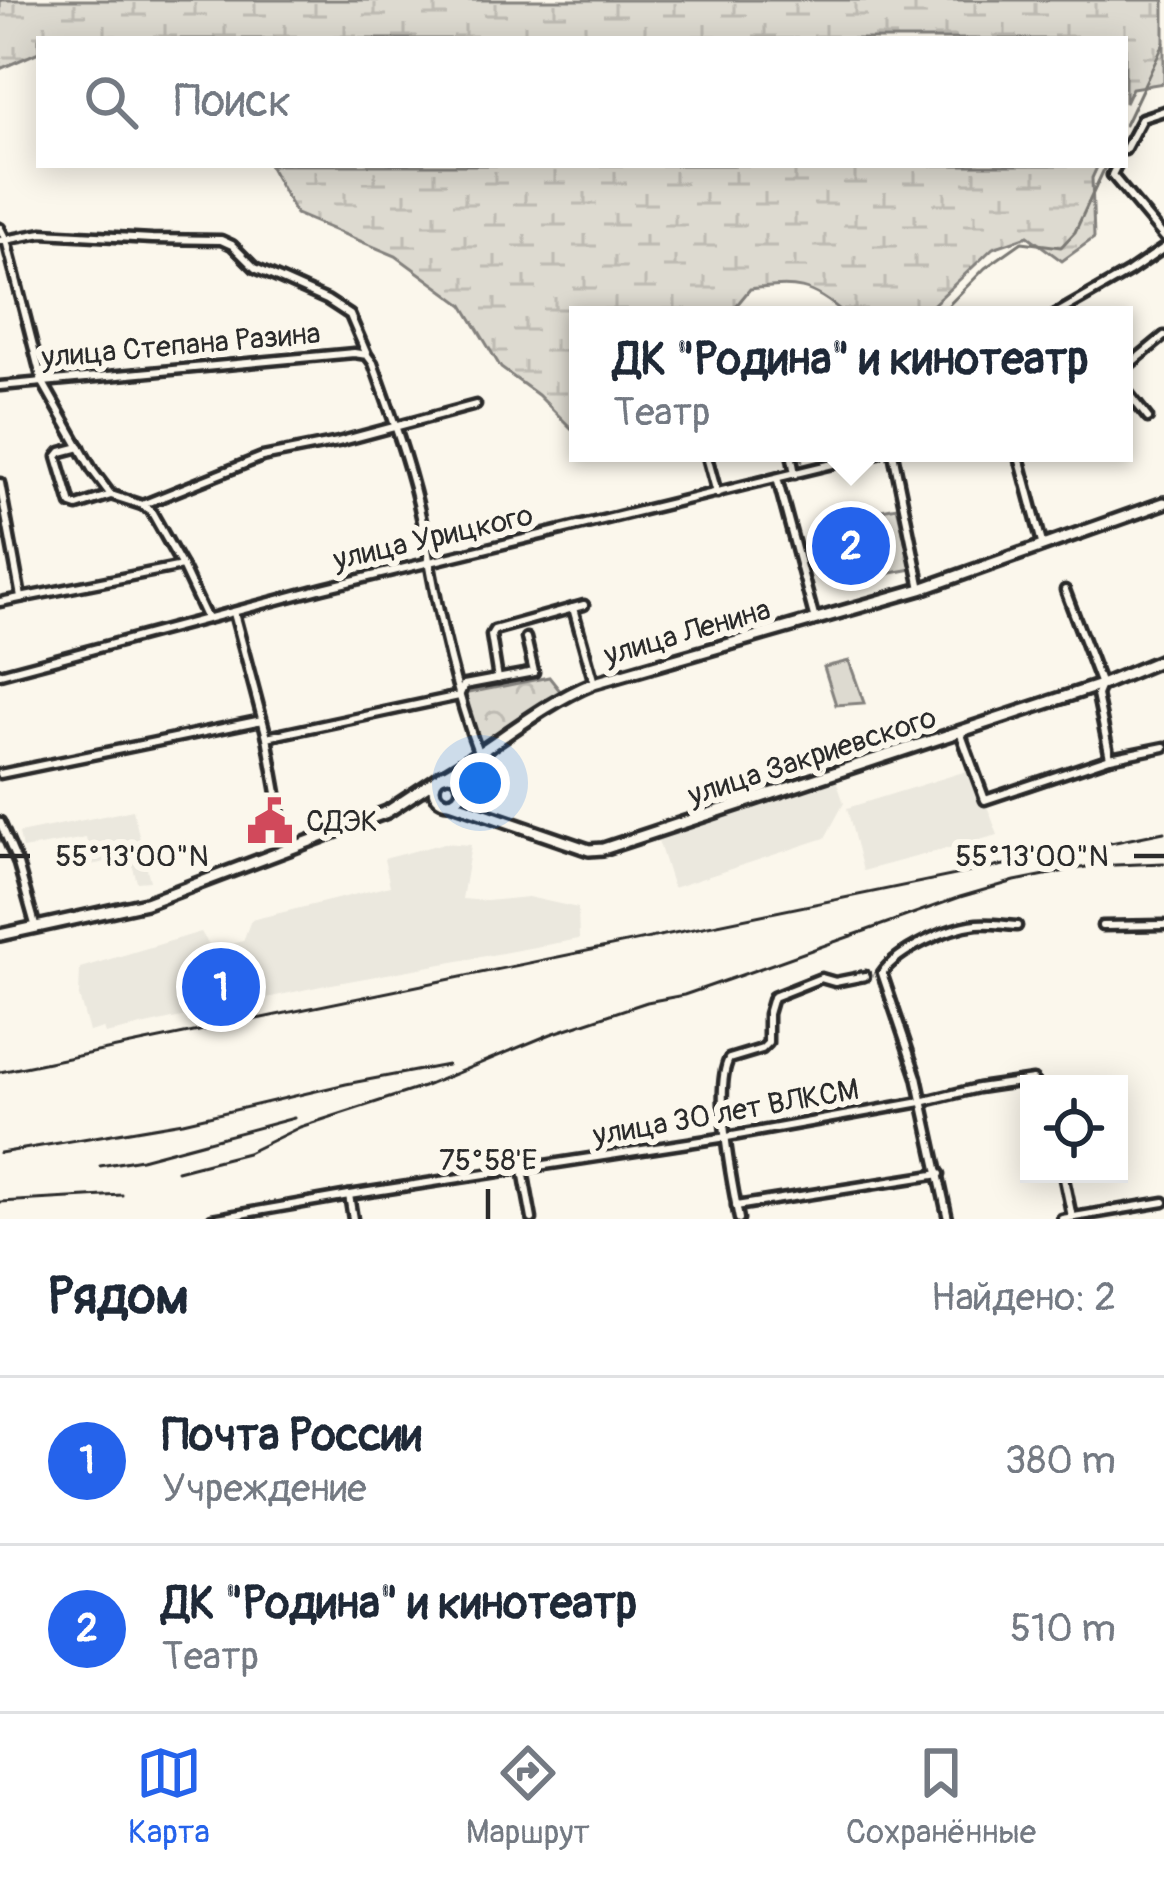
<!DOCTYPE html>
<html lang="ru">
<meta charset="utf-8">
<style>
:root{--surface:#fff;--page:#f2f2f3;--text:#1f2937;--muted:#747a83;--line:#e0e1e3;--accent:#2563eb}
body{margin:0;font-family:Pangolin,sans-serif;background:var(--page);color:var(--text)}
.controls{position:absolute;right:36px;bottom:36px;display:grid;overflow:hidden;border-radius:0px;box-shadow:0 6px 30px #0003}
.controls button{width:108px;height:108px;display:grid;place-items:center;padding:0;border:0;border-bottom:3px solid var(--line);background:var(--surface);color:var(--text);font:60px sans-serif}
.you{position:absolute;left:480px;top:783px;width:42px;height:42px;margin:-30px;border:9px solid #fff;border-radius:50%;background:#1a73e8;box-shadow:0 0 0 18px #1a73e833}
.badge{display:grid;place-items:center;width:78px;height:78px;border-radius:50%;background:var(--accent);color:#fff;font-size:39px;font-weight:700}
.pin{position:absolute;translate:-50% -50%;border:6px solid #fff;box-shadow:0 3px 12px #0006}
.popup{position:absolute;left:569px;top:306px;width:564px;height:156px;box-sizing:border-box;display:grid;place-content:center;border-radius:0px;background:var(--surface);filter:drop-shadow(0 3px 9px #0005);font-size:39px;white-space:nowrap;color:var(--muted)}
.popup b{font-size:45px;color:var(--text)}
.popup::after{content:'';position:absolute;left:50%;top:100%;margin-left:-24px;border:24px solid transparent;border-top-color:var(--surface)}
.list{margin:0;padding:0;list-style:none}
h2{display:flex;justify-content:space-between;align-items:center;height:156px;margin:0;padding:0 48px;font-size:51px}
h2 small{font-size:39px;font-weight:400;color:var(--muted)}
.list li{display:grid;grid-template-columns:78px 1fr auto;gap:36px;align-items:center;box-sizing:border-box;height:168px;padding:0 48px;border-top:3px solid var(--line)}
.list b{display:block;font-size:45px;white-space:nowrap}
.list p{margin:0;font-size:39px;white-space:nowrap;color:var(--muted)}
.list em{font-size:39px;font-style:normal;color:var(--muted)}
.icon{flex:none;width:66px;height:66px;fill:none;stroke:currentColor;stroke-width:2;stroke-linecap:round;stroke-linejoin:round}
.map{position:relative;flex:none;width:1164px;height:1219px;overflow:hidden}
.search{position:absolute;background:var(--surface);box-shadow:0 6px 30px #0003;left:36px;right:36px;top:36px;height:132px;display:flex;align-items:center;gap:30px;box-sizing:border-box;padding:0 42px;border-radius:0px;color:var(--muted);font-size:45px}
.sheet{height:492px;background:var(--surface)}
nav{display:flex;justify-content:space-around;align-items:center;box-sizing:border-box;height:168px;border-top:3px solid var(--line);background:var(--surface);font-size:33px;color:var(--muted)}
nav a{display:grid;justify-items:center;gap:6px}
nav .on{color:var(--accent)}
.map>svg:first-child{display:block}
.built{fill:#ebe8de}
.wetland{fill:url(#wetland-marsh);stroke:#84827e;stroke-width:3}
.park{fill:url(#park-crowns);stroke:#84827e;stroke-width:3}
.pitch{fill:#dddad0;stroke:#84827e;stroke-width:3}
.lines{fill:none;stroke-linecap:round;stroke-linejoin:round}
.stream{stroke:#7b7a75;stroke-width:3}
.minor-casing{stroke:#2b2b2b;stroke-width:15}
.major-casing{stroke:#2b2b2b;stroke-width:18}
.minor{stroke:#fbf7ec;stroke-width:6}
.major{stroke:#fbf7ec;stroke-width:9}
.rail{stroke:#2b2b2b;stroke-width:3}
.ticks{fill:none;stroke:#2b2b2b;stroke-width:4.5}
.labels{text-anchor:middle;stroke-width:12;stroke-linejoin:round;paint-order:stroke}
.street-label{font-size:30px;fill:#2b2b2b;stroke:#fbf7ec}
.poi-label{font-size:30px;fill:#2b2b2b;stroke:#fbf7ec;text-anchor:start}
.ticks-label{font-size:30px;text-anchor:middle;fill:#2b2b2b;stroke:#fbf7ec;stroke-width:12;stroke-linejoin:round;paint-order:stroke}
</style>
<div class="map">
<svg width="1164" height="1219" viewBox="0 0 1164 1219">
<defs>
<pattern id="wetland-marsh" width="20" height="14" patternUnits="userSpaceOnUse" patternTransform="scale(3)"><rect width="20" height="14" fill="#dddad0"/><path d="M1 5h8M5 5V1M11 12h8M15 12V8" fill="none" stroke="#bebbb3"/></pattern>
<pattern id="park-crowns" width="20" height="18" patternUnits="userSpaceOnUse" patternTransform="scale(3)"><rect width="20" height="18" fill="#dddad0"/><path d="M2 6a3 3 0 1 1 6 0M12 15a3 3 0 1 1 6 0" fill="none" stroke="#bebbb3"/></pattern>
</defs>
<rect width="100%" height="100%" fill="#fbf7ec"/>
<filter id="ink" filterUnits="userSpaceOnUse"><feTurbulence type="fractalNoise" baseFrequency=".00833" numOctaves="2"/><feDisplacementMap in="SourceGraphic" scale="24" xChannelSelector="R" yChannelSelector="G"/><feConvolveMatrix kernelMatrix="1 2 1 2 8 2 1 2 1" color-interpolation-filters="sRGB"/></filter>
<g filter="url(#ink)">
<g class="built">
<path d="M973 769 998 835 863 871 847 808Z"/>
<path d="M835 777 844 803 825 838 673 888 658 840Z"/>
<path d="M133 810 150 881 137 882 130 857 91 865 86 838 22 849 19 833Z"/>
<path d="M444 843 471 845 462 899 487 901 528 897 578 908 579 939 321 986 105 1034 103 1028 89 1032 79 996 80 968 201 932 211 948 243 941 251 920 390 886 384 859Z"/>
</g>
<g class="wetland">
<path d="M0 0H1164V83L1132 88 1125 103V39H39V52L0 69Z"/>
<path d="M269 165H1098L1092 178 1094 238 1062 261 1028 236 993 248 922 315H846C810 283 796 284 750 289L736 306 733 315H578V435L538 395 501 368 463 305 396 256 296 214Z"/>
</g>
<g class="park">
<path d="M897 507 912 569 881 575 866 513Z"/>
<path d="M549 677 561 692 481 747 463 694Z"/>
</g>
<path class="pitch" d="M849 661 864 703 836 705 824 667Z"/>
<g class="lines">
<g class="stream">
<path d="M1125 125 1164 43"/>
<path d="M939 315 985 268 1022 242 1061 247 1075 232 1106 165"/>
<path d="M800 453 802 461"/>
</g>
<defs>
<g id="minor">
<path d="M1125 150 1142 118 1164 111"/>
<path d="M1117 165 1112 175 1164 237"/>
<path d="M0 228 6 240 42 381 93 471 111 495 142 505 151 511 182 566 207 619"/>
<path d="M0 241 42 233 152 239 221 240 232 245 255 268 327 300 350 315 367 355 373 363C393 418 417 485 426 543 438 613 453 685 478 752"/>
<path d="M1054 315 1129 272 1164 248"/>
<path d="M1124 369 1164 336"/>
<path d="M0 386 354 353 367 355"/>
<path d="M1124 388 1148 418"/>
<path d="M80 447 61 452 57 457 71 504 77 506 111 495"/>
<path d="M706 453 717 493"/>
<path d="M791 453 795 474"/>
<path d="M893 453 921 589"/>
<path d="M1018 453 1043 547"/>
<path d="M777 478 815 620"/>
<path d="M0 483 21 597"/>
<path d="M142 505 262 457 338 442 476 405"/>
<path d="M1065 590 1101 685 1097 695 1110 758"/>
<path d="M0 602 182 566"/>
<path d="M573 608 594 683"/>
<path d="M234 613 267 737 287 849"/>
<path d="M0 674 323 588 878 453"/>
<path d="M498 679 491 635 494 630 584 605"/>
<path d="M960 732 985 800 1110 758 1164 747"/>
<path d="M267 737 459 696 464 685 534 672 526 638"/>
<path d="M0 774 262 720"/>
<path d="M0 822 18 864 36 928"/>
<path d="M1102 926 1164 925"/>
<path d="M523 1170 532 1219"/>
<path d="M1063 1174 1072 1217"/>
<path d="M349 1195 353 1219"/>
<path d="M736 1206 940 1174"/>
<path d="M212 1219 349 1195 727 1137 921 1102 978 1088 1033 1080 1036 1084"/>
<path d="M739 1219C732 1183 713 1089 729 1059L762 1049 768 1043V1014L773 997 821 978 835 982 865 976"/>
<path d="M948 1219 917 1077 882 973C898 950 949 927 977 924 990 923 1004 925 1017 926"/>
<path d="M1062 1219 1164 1202"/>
</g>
<g id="major">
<circle cx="448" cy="788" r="14"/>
<path d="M444 775C495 746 540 705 594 683L921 589 1164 503"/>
<path d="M450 802 589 850 603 849 1101 685 1164 659"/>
<path d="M0 935 146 903 387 812 437 779"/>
</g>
</defs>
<use href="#minor" class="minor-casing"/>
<use href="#major" class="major-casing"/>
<use href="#minor" class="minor"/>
<use href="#major" class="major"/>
<g class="rail">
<path d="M0 1072 1164 832"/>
<path d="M0 1153 183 1122 346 1084 447 1065"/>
<path d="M100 1166 141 1159 294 1118"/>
<path d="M177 1171 247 1153 300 1127 423 1087 551 1034 647 1002 684 995 733 978 960 897 1015 881 1091 866 1164 863"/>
<path d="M0 1202 122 1195"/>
</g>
</g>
</g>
<path class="ticks" d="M0 856H30M1134 856H1164M488 1189V1219"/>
<defs>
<symbol id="civic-bare" viewBox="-9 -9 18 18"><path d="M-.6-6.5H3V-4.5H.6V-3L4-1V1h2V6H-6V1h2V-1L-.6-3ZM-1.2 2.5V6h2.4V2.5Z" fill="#d1495b" stroke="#fbf7ec" stroke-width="2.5" paint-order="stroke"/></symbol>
</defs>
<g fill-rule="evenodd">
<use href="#civic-bare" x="237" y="788" width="66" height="66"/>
</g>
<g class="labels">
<g class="street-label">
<text transform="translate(181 345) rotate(-5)" y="10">улица Степана Разина</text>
<text transform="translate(433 537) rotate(-13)" y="10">улица Урицкого</text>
<text transform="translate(687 632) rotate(-16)" y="10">улица Ленина</text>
<text transform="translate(812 756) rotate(-18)" y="10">улица Закриевского</text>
<text transform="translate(726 1112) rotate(-10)" y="10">улица 30 лет ВЛКСМ</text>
</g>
<g class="poi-label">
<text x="306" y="831">СДЭК</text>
</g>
</g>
<g class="ticks-label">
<text x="132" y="866">55°13'00"N</text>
<text x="1032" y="866">55°13'00"N</text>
<text x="488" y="1170">75°58'E</text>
</g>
</svg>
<div class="controls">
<button><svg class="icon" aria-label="locate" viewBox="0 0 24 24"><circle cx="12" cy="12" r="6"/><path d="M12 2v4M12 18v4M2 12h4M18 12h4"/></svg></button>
</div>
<div class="you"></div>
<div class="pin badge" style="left:221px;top:987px">1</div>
<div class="pin badge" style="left:851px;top:546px">2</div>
<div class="popup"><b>ДК &quot;Родина&quot; и кинотеатр</b>Театр</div>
<div class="search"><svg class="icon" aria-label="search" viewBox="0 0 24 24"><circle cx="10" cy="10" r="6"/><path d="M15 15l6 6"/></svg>Поиск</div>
</div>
<section class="sheet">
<h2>Рядом<small>Найдено: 2</small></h2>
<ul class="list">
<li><span class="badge">1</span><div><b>Почта России</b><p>Учреждение</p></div><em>380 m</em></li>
<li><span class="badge">2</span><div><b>ДК &quot;Родина&quot; и кинотеатр</b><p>Театр</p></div><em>510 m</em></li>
</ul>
</section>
<nav>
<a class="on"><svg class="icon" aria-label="map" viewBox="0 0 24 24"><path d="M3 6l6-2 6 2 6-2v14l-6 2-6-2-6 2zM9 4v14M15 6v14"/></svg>Карта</a>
<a><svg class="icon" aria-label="directions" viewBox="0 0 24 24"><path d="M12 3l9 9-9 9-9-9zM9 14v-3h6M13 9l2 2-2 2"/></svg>Маршрут</a>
<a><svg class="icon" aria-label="saved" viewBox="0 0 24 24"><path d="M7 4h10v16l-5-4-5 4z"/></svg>Сохранённые</a>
</nav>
